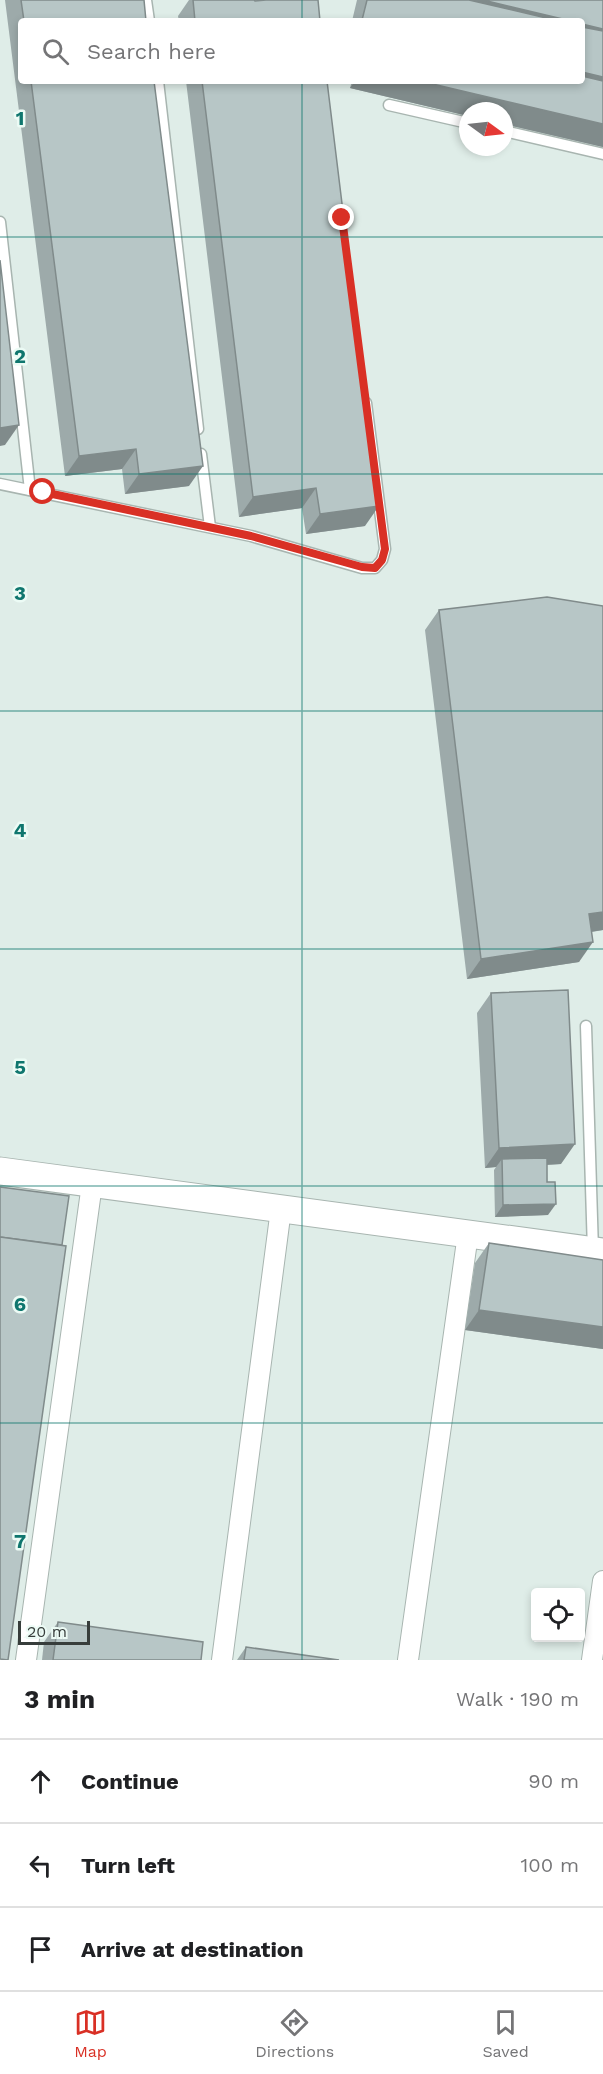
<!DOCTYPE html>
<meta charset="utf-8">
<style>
:root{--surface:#fff;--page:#f6f6f6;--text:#202124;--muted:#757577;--line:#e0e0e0;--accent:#d93025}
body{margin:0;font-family:"Work Sans",sans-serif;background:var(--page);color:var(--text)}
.controls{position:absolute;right:18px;bottom:18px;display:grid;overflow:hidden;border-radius:6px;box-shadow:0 3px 9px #0003}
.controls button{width:54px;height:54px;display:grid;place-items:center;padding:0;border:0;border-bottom:2px solid var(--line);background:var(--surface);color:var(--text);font:30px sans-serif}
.compass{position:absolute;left:459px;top:102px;width:54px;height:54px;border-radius:50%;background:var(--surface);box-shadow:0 3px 9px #0003;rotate:105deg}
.scale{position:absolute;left:18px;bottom:15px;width:72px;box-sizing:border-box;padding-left:6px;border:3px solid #373d3b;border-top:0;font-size:16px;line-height:21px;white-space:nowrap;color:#373d3b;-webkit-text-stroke:4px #ecfbf5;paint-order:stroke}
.stop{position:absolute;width:18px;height:18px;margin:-14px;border:4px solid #d93025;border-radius:50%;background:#fff}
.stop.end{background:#d93025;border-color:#fff;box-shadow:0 2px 6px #0008}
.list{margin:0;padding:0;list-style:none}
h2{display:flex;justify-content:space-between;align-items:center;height:78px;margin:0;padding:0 24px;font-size:26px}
h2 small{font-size:20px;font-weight:400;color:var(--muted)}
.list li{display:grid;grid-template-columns:39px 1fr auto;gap:18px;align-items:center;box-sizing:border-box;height:84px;padding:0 24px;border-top:2px solid var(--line)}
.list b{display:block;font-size:22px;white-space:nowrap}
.list em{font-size:20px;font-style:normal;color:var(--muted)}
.icon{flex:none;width:33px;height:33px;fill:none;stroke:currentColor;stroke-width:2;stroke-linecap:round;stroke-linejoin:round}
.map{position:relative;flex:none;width:603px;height:1660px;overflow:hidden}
.search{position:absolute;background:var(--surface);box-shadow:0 3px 9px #0003;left:18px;right:18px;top:18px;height:66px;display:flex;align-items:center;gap:15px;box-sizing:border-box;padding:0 21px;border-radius:6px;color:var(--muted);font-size:22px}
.sheet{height:330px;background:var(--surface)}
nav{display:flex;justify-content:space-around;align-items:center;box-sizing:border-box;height:84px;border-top:2px solid var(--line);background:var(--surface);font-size:16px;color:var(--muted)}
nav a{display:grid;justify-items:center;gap:3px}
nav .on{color:var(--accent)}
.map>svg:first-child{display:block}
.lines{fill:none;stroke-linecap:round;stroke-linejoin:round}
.lane-casing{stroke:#a8b5b0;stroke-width:13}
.street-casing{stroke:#a8b5b0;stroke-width:22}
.secondary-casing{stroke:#a8b5b0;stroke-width:29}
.lane{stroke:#fff;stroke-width:10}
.street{stroke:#fff;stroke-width:20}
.secondary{stroke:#fff;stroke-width:27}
.wall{fill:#9daaaa}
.shaded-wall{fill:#808b8b}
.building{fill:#b7c6c6;stroke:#808b8b;stroke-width:1.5}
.route{stroke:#d93025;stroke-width:8}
.grid{fill:none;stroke:#0f766e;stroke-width:1.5;stroke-opacity:0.55}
.grid-label{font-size:20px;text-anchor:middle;font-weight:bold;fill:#0f766e;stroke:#ecfbf5;stroke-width:5;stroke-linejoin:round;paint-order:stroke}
</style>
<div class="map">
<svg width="603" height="1660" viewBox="0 0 603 1660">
<rect width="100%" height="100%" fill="#dfede8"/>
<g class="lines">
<defs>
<g id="lane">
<path d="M146 0 149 21"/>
<path d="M158 81 198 429"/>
<path d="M389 105 468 123"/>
<path d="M504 131 603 154"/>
<path d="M0 222 30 490"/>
<path d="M201 454 210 527"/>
<path d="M0 484 251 536 362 568H375L382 560 385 549 366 403"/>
<path d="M586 1026 593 1251"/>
</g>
<g id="street">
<path d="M26 1660 92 1184"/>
<path d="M222 1660 281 1209"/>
<path d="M408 1660 468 1234"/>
<path d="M592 1660 603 1581"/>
</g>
<path id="secondary" d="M0 1171 603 1252"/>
</defs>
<use href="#lane" class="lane-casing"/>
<use href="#street" class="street-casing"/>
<use href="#secondary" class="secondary-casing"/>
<use href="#lane" class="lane"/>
<use href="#street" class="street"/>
<use href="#secondary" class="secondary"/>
</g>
<g class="wall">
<path d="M5 0H144L146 21H21V81H154L189 486 125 494 122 469 65 476Z"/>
<path d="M189 0H318L320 21H179L178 16Z"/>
<path d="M357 0H603V147L504 124V111H468V116L350 88 352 81H582V21H352Z"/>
<path d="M186 81H327L365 526 306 534 302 508 239 517Z"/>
<path d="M439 610 603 930 592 932 579 962 467 979 425 630Z"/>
<path d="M491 993 561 1164 547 1165 548 1215 495 1217 494 1170 496 1167 485 1168 477 1013Z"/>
<path d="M489 1243 603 1260V1349L465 1330 475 1263Z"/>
<path d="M58 1622 201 1660H42L44 1642Z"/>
<path d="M246 1647 339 1660H237Z"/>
</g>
<g class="shaded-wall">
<path d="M384 0H483L571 21H473Z"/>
<path d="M582 24 603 29V52L582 47Z"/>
<path d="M582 72 603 77V100L582 81Z"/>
<path d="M355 81H420L603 124V147L504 124V111H468V116L350 88Z"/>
<path d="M19 425 5 445 0 446V428Z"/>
<path d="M136 449 122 469 65 476 79 456Z"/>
<path d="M203 466 189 486 125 494 139 474Z"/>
<path d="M316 488 302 508 239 517 253 497Z"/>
<path d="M379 506 365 526 306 534 320 514Z"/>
<path d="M603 912V930L575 934 589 914Z"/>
<path d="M593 942 579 962 467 979 481 959Z"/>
<path d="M575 1144 561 1164 502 1167V1159L496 1167 485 1168 499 1148Z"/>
<path d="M556 1204 548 1215 495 1217 503 1205Z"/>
<path d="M479 1310 603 1327V1349L465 1330Z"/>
</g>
<g class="building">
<path d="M21 0H144L146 21H24Z"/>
<path d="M193 0H254L255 1 266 0H318L320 21H195Z"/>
<path d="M367 0H469L559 21H366L362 20Z"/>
<path d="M483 0H603V29L582 24V21H571Z"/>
<path d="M582 27 603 31V77L582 72Z"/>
<path d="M582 76 603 81V124L420 81H582Z"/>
<path d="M31 81H154L203 466 139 474 136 449 79 456Z"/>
<path d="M202 81H327L379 506 320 514 316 488 253 497Z"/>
<path d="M0 260 19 425 0 428Z"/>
<path d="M547 597 603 606V912L589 914 593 942 481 959 439 610Z"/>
<path d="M568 990 575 1144 499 1148 491 993Z"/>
<path d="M547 1158V1182H555L556 1204 503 1205 502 1159Z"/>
<path d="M0 1187 69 1196 62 1245 0 1237Z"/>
<path d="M0 1237 66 1246 8 1660 0 1659Z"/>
<path d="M489 1243 603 1260V1327L479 1310Z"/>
<path d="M58 1622 203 1642 201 1660H53Z"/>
<path d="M246 1647 339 1660H244Z"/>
</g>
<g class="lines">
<path class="route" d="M43 492 251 536 362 567 375 568 382 560 385 549 342 218"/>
</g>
<path class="grid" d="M302 0V21M302 81V1660M0 237H603M0 474H603M0 711H603M0 949H603M0 1186H603M0 1423H603"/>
<g class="grid-label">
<text x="20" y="125">1</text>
<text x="20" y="363">2</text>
<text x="20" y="600">3</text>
<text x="20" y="837">4</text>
<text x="20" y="1074">5</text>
<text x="20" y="1311">6</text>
<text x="20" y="1548">7</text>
</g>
</svg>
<div class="controls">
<button><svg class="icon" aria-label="locate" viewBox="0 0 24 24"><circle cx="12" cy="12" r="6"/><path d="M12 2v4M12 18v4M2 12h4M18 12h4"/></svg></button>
</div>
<svg class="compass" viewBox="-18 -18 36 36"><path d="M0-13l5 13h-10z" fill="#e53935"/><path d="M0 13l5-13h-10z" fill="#757577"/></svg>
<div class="scale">20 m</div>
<div class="stop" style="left:43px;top:492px"></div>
<div class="stop end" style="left:342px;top:218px"></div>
<div class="search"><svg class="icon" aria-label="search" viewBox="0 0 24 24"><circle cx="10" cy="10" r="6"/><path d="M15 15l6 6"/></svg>Search here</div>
</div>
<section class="sheet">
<h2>3 min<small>Walk · 190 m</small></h2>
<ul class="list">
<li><svg class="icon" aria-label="ahead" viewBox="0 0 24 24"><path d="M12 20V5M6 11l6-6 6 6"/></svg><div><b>Continue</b></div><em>90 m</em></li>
<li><svg class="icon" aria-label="left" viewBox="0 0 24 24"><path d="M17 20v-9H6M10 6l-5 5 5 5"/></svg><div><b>Turn left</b></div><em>100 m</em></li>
<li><svg class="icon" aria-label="arrive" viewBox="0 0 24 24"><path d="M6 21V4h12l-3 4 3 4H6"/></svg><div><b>Arrive at destination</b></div></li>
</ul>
</section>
<nav>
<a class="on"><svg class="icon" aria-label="map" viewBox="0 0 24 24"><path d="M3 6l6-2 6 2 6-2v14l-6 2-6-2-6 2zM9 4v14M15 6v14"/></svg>Map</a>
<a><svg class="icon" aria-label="directions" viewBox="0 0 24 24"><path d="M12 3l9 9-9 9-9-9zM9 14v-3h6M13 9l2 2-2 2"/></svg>Directions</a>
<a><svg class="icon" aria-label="saved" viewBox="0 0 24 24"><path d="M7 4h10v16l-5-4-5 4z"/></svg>Saved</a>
</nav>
